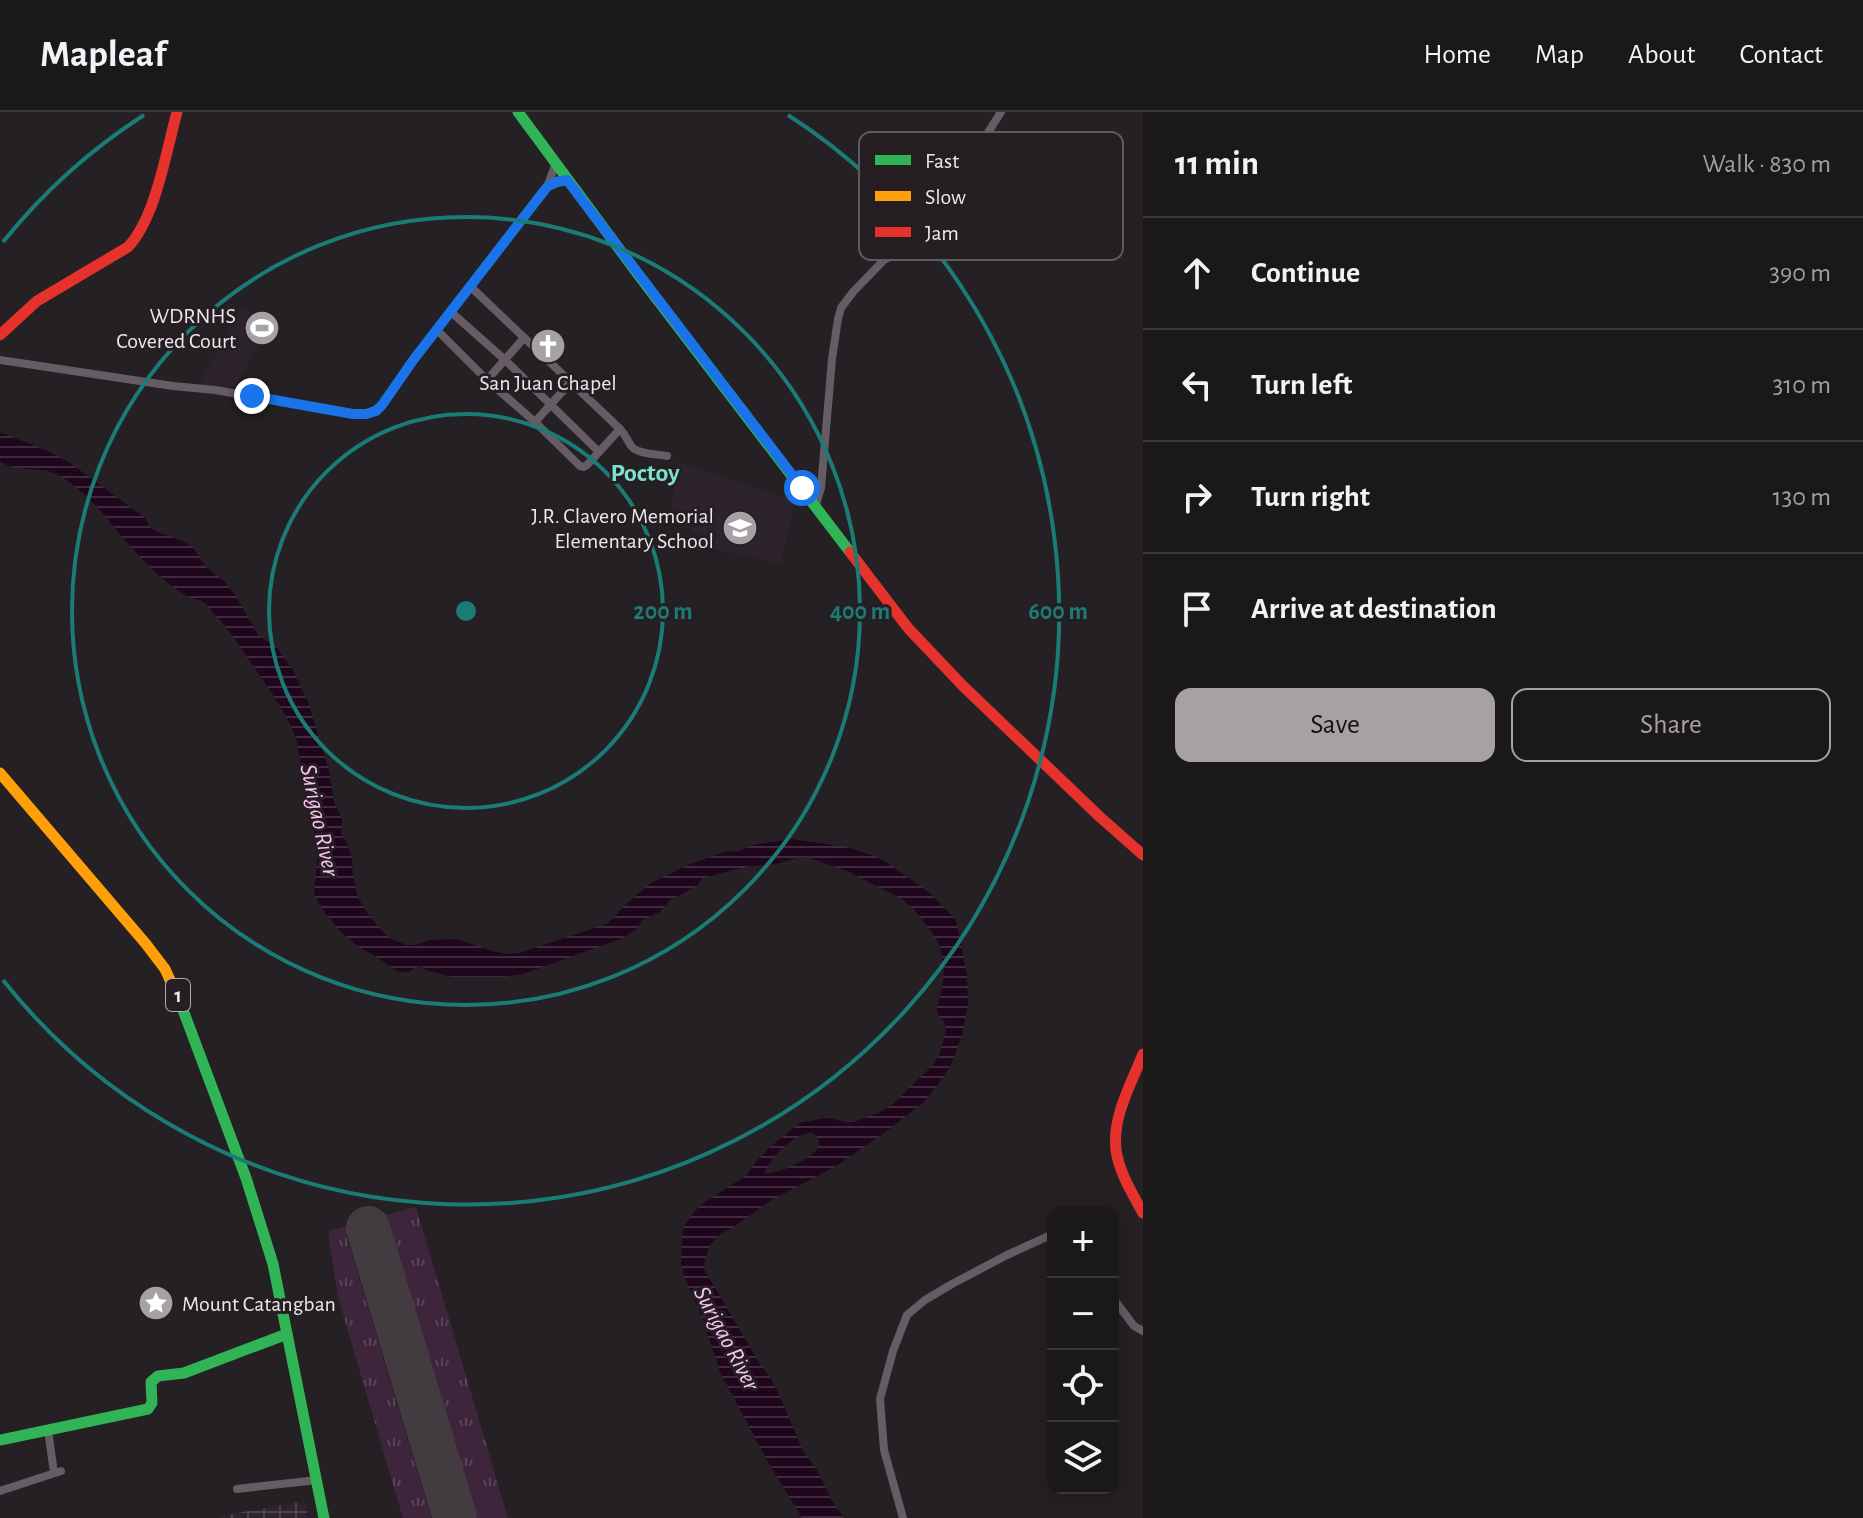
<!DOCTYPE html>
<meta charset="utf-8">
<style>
:root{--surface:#1b181a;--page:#282527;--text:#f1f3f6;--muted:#a0a0a2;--line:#393739;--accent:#a5a1a5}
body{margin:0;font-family:"Alegreya Sans",sans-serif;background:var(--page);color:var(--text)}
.controls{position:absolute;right:24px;bottom:24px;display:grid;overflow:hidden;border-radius:16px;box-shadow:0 4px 20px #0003}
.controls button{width:72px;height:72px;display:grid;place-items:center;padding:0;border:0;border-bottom:2px solid var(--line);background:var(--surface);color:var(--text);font:40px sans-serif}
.stop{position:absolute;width:24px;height:24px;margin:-18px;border:6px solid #1a73e8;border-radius:50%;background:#fff}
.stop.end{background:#1a73e8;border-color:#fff;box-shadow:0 2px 8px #0008}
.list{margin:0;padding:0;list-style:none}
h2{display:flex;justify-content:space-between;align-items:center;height:104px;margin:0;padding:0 32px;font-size:34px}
h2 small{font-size:26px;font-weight:400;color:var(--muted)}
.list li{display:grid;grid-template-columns:52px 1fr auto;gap:24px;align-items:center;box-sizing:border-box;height:112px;padding:0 32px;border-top:2px solid var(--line)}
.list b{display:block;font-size:30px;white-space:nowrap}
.list em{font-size:26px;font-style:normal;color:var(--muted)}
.actions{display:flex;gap:16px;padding:24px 32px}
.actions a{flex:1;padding:18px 0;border:2px solid var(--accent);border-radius:16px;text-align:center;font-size:28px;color:var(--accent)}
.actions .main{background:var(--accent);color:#111}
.icon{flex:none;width:44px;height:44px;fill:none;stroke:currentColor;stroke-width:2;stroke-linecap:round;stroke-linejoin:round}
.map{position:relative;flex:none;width:1143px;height:1406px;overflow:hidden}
header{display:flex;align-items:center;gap:48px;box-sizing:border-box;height:112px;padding:0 40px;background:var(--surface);border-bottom:2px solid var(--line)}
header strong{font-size:38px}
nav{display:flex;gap:44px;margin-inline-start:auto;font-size:28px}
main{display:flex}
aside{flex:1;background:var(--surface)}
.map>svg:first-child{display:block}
.built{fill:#2d232c}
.industrial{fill:url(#industrial-grid)}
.grass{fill:url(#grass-tufts)}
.water{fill:url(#water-rules);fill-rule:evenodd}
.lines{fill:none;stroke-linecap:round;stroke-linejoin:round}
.runway{stroke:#423c40;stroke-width:44}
.street{stroke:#655c64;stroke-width:8}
.fast{stroke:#30b455;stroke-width:11}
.slow{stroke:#ff9f0a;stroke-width:11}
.jam{stroke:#e5322d;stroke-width:11}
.route{stroke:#1a73e8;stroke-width:10}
.ring{fill:none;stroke:#1a7c74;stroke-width:4}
.labels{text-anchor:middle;stroke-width:6;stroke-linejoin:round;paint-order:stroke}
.shield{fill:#251f24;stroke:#b0abaf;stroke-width:2}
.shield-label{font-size:20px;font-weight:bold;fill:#ebe7eb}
.poi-label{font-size:22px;fill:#ebe7eb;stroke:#251f24;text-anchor:end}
.water-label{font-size:24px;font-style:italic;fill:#fcc2f5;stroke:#251f24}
.quarter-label{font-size:26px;font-weight:bold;fill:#7ae1ce;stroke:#251f24}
.key{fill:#251f24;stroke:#605b60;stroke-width:2}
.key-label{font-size:22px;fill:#ebe7eb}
.centre{fill:#1a7c74;stroke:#251f24;stroke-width:4}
.ring-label{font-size:24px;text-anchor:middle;font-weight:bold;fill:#1a7c74;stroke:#251f24;stroke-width:6;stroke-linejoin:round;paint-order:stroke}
</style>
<header>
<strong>Mapleaf</strong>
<nav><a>Home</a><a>Map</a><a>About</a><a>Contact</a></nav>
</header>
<main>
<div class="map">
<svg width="1143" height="1406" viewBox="0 0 1143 1406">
<defs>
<pattern id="industrial-grid" width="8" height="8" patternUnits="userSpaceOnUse" patternTransform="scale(2)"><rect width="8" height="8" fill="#2d232c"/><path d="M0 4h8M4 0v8" fill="none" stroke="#4c434b"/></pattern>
<pattern id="grass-tufts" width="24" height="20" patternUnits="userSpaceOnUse" patternTransform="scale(2)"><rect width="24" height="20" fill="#3e253b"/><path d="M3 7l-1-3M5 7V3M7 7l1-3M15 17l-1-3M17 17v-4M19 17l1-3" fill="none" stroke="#5a4558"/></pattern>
<pattern id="water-rules" width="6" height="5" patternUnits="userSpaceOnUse" patternTransform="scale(2)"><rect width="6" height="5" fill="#1f061d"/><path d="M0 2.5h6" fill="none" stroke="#402a3e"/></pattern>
</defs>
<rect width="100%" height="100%" fill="#242023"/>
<g class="built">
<path d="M242 197 273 209 233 277 199 272Z"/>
<path d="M677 349 796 389 780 451 711 437 671 395Z"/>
<path d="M416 1095 508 1406H403L338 1185 328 1119Z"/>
</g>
<path class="industrial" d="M305 1389 308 1406H221L220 1404Z"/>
<path class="grass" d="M416 1095 508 1406H477L388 1110 346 1123 431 1406H403L338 1185 328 1119Z"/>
<path class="water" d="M0 320 50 340 70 351 145 406 149 414 155 419 185 430 193 435 205 454 225 470 235 483 258 523 277 536 293 558 308 590 329 659 334 690 342 707 341 722 347 731 352 746 353 764 358 785 363 795 379 816 390 826 406 833H415L430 828 456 827 496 840 508 842 519 841 607 812 625 793 651 771 688 753 724 740 739 739 753 733 792 727 847 735 871 743 883 748 930 781 956 808 967 864 968 892 962 923 952 950 944 965 924 990 884 1021 836 1054 770 1089 738 1112 718 1124 710 1133 705 1147 704 1157 761 1254 770 1265 778 1280 804 1341 816 1356 832 1389 844 1406H802L768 1350 720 1260 703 1208 685 1166 681 1151 682 1123 685 1113 696 1098 705 1090 747 1063 754 1052 770 1035 800 1011 829 1005 847 1011 854 1010 880 1000 893 992 932 954 939 943 943 931 946 918 944 909 939 905 937 897 943 871 944 857 942 845 939 832 932 821 913 796 902 787 847 759 810 746 801 745 776 752 750 754 703 766 697 774 670 788 660 800 642 808 638 816 623 826 523 862 504 865H452L426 858 420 853 408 860 397 859 374 843 360 836 341 820 325 801 314 783 317 749 315 725 296 626C285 598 266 572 249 548 238 532 229 517 216 504 212 500 208 493 203 490 199 487 192 487 187 484 171 475 157 462 144 449 115 421 95 383 58 363 40 353 17 362 0 349ZM811 1020C834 1033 803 1050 790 1055 782 1059 773 1060 764 1062 771 1044 792 1024 811 1020Z"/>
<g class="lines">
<path class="runway" d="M368 1116 455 1406"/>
<g class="street">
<path d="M547 75 556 51"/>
<path d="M451 200 504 247 599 340"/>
<path d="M437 218 487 268 535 310 580 354 584 355 587 353 620 317 471 175"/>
<path d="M0 248 173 274 215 278 353 302C365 302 373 301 382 293L414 247 547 75 567 68"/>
<path d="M487 268 524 226"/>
<path d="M535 310 570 271"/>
<path d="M620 317C627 324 627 329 632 335 638 342 658 342 667 344"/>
<path d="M815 395 821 376 832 247 838 207 841 196 853 180 884 148 912 133 922 125 1001 0"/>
<path d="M1113 1186 1134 1214 1143 1219"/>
<path d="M48 1318 54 1361"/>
<path d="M237 1377 317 1368"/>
<path d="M0 1379 61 1359"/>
<path d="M903 1406 884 1338 880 1287 893 1239 907 1203 925 1188 952 1172 1007 1143 1053 1122"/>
</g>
<g class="fast">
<path d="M518 0 637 161 850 440"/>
<path d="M180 890 246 1066 273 1152 324 1406"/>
<path d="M0 1328 148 1297 152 1291 151 1270 158 1264 184 1261 287 1222"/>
</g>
<path class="slow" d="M0 661 146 832 165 857 180 890"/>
<g class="jam">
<path d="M0 223 37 189 128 135C156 105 166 40 177 0"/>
<path d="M850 440 908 516 963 574 1100 705 1143 743"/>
<path d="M1143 942C1131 972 1112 1005 1116 1038 1119 1060 1132 1081 1143 1101"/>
</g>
</g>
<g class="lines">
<path class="route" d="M252 284 353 302H366L376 299 382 293 414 247 547 75 556 70 567 68 802 376"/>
</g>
<g class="ring">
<circle cx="466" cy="499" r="197"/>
<circle cx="466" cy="499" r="394"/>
<path d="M3 130A592 592 0 0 1 144 3M788 3A592 592 0 1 1 3 868"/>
</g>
<defs>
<symbol id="stadium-disc" viewBox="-11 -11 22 22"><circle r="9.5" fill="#a5a1a5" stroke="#251f24"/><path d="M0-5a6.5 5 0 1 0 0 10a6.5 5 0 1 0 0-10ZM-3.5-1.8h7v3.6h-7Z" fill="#fff"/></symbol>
<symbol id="church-disc" viewBox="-11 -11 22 22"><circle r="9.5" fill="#a5a1a5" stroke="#251f24"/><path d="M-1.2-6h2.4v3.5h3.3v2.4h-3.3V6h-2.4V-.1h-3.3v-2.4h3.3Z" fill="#fff"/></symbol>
<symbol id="school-disc" viewBox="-11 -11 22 22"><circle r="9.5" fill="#a5a1a5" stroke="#251f24"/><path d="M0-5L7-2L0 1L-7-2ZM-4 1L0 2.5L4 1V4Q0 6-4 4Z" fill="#fff"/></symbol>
<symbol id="sight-disc" viewBox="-11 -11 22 22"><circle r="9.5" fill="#a5a1a5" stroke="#251f24"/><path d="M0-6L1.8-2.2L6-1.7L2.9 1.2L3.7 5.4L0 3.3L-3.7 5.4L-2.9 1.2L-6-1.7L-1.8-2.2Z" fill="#fff"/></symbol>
</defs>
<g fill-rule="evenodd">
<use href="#stadium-disc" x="242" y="196" width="40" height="40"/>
<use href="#church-disc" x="528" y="214" width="40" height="40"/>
<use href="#school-disc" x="720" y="396" width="40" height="40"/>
<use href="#sight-disc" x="136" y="1171" width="40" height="40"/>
</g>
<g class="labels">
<rect class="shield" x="166" y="867" width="24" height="32" rx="6"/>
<g class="shield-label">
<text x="178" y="890">1</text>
</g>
<g class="poi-label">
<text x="236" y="211">WDRNHS<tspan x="236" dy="25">Covered Court</tspan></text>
<text x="548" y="278" text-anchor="middle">San Juan Chapel</text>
<text x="714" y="411">J.R. Clavero Memorial<tspan x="714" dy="25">Elementary School</tspan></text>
<text x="182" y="1199" text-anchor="start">Mount Catangban</text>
</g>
<g class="water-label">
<text transform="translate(320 708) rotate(78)" y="8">Surigao River</text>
<text transform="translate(727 1226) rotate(62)" y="8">Surigao River</text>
</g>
<g class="quarter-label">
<text x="645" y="369">Poctoy</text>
</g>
</g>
<rect x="859" y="20" width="264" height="128" rx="12" class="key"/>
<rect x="875" y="43" width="36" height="10" fill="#30b455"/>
<rect x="875" y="79" width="36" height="10" fill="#ff9f0a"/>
<rect x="875" y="115" width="36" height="10" fill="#e5322d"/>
<g class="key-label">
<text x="925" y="56">Fast</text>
<text x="925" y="92">Slow</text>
<text x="925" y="128">Jam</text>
</g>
<circle cx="466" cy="499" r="12" class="centre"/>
<g class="ring-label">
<text x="663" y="507">200 m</text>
<text x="860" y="507">400 m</text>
<text x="1058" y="507">600 m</text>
</g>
</svg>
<div class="controls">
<button>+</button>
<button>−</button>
<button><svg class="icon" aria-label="locate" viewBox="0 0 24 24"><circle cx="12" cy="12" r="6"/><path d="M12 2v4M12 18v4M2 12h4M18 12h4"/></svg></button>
<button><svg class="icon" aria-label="layers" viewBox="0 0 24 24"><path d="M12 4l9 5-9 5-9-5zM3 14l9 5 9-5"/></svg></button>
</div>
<div class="stop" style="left:802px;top:376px"></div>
<div class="stop end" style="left:252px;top:284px"></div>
</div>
<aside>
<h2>11 min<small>Walk · 830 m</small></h2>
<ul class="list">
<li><svg class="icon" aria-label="ahead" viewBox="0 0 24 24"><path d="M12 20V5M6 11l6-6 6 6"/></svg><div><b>Continue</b></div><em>390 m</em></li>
<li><svg class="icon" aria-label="left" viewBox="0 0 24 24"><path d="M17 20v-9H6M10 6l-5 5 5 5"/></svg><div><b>Turn left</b></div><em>310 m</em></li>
<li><svg class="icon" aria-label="right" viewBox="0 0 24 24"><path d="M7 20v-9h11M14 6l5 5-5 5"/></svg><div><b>Turn right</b></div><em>130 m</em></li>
<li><svg class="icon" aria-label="arrive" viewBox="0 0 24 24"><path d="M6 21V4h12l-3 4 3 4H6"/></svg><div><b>Arrive at destination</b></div></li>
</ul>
<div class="actions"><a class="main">Save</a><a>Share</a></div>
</aside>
</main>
